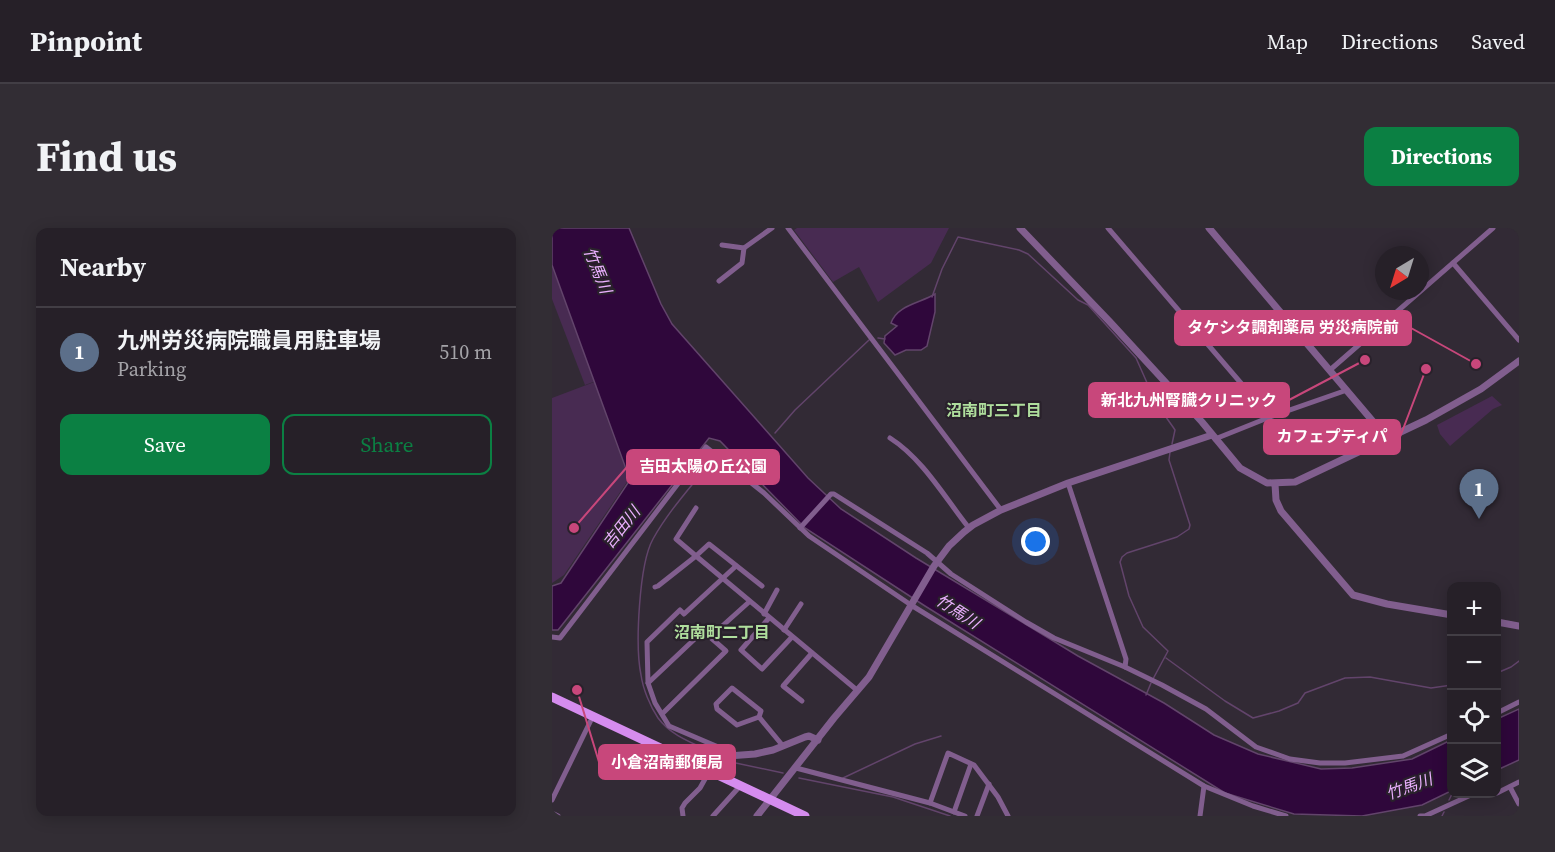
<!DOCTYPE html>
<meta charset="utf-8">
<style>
:root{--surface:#262028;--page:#322d34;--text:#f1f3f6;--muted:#a4a3a8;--line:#423e45;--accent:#0b8043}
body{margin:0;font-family:"Source Serif 4","Noto Sans JP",serif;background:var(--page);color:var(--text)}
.controls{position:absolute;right:18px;bottom:18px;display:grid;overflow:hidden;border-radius:12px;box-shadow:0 3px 15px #0003}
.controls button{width:54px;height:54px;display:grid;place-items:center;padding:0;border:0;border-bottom:2px solid var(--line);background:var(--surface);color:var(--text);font:30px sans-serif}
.compass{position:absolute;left:823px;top:18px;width:54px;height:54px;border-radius:50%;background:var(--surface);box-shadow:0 3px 15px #0003;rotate:218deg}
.you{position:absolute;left:484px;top:314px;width:21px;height:21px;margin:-15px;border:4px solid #fff;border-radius:50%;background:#1a73e8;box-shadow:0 0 0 9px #1a73e833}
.badge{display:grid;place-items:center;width:39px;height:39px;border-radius:50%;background:var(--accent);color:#fff;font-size:20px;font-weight:700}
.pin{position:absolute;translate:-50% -50px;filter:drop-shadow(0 2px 3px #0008)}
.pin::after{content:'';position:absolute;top:32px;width:21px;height:18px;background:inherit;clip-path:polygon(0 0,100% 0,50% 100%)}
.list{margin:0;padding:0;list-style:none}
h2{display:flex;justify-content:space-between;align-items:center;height:78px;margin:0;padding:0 24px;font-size:26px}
h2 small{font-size:20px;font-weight:400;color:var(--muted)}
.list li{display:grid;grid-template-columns:39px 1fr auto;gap:18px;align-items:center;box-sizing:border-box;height:90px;padding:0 24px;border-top:2px solid var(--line)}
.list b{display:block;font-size:22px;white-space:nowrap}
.list p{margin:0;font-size:20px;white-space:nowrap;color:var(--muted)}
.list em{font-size:20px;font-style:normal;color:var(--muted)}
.actions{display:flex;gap:12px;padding:18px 24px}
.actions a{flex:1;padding:14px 0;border:2px solid var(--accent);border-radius:12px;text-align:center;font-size:21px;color:var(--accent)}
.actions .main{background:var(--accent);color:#fff}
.icon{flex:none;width:33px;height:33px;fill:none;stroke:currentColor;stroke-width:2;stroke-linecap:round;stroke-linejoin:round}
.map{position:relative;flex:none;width:967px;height:588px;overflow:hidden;border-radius:12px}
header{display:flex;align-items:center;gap:36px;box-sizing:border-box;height:84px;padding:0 30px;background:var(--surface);border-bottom:2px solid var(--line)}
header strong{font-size:28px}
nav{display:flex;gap:33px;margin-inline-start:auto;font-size:21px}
.intro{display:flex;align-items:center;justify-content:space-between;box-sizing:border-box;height:144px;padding:0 36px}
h1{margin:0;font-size:42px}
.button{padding:15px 27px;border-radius:12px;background:var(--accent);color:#fff;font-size:21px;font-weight:700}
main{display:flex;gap:36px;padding:0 36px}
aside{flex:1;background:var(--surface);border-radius:12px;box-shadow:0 3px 15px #0003}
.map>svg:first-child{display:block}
.green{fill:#482b52}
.water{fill:#2f073b;stroke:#62446b;stroke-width:1.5}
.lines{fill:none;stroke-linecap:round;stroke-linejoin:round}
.stream{stroke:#62446b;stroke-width:1.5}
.minor{stroke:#815e8e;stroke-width:5}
.tertiary{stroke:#815e8e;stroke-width:7}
.primary{stroke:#d58cee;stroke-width:9}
.labels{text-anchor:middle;stroke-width:4.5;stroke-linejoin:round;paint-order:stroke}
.water-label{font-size:16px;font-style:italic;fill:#eab0fe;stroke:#29212b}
.neighbourhood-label{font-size:16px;font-weight:bold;fill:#afde9d;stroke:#29212b}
.leader{fill:none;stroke:#c8477b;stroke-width:2}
.callout-dot{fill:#c8477b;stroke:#29212b;stroke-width:2}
.callout{fill:#c8477b;stroke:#c8477b;stroke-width:2}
.callout-label{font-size:16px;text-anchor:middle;font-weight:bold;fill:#fff}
</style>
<header>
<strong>Pinpoint</strong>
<nav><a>Map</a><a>Directions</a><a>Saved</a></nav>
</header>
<div class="intro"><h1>Find us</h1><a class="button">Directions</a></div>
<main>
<aside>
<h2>Nearby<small></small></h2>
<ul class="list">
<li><span class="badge" style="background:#5c6f8a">1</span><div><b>九州労災病院職員用駐車場</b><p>Parking</p></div><em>510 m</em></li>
</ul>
<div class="actions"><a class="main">Save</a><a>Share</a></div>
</aside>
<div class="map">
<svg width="967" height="588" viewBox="0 0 967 588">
<rect width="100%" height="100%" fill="#322a35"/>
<g class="green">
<path d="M245 0H397L379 35 326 74 307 39 281 54 242 2Z"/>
<path d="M0 39 44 153 33 157 0 71Z"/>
<path d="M45 153 55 191 77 251 12 347 0 355V170Z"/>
<path d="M940 168 950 177 941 181 898 218 888 206 885 197Z"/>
</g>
<g class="water">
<path d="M0 0H77L109 76 120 96 256 250 289 281 364 330 526 428 612 475 662 507 706 526 769 541 800 540 860 531 899 512V563L870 577 810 588 742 586 673 565 373 378 253 300 168 213 157 210 10 397 6 402H0V358L9 355 78 252 0 37Z"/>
<path d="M383 66V84L375 118 369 122H354L343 127 332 115 333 108 345 98 339 95C345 77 369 75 383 66Z"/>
<path d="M967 481V532L945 542V491Z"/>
</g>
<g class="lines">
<g class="stream">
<path d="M380 69 390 41 406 9 467 22 476 26 526 72 536 77 584 130 604 175 621 199 623 202 620 216"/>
<path d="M326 110 333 111"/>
<path d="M223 205 243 182 317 112"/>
<path d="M150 228 156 237C137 261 116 284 101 311 87 336 83 418 89 447 91 461 98 478 106 490 120 509 144 516 164 526"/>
<path d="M614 430 673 473 701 490 727 483 746 475 753 465 793 450 818 449 879 460 900 457"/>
<path d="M945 445 959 439 967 433"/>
<path d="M601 451 616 423 591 399 577 368 568 334 570 329 575 325 625 309 637 301 638 297 617 232 618 224"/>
<path d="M594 467 599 455"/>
<path d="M173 531 179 534 231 545"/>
<path d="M247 550 341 569 398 588"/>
<path d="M291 550 363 516 389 508"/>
<path d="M897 572 900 566"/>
<path d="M890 588 892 584"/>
</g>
<g class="minor">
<path d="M236 0 449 282"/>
<path d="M556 0 718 189"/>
<path d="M170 17 192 20 220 0"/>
<path d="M901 35 967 112"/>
<path d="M167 53 190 35 192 20"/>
<path d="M778 142 941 0"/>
<path d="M338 210C371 231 393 270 417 300"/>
<path d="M663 211 718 189 795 162"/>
<path d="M516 255 574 431 573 439"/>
<path d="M248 300 279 266H282L375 325 399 346 474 394 502 410 573 439 610 457 654 481 704 519 738 531 768 535H793L851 528 900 506"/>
<path d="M210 358 157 316 144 328 306 463"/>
<path d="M103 359 106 358 144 328 124 311 144 280"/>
<path d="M212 386 225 362"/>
<path d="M217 390 189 422 210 441 240 409"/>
<path d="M232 402 249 376"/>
<path d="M0 409 8 410 154 219 212 265 257 308 359 377 652 558 701 578 734 588"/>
<path d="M96 455 149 405"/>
<path d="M250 473 231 458 260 425"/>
<path d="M945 485 967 474"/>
<path d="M110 486 174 423 158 409 197 374"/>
<path d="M207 489 185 497 165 481 164 476 180 460 209 483 207 489 231 518"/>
<path d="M179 528 171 521 117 498 103 475 96 455 95 414 128 382 132 386 184 338"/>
<path d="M244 540 378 575 413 588"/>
<path d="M958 559 967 576"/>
<path d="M945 565 967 554"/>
<path d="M0 572 41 488"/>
<path d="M378 575 396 525 422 537 446 569 456 588"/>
<path d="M402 584 419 536"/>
<path d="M0 585 6 588"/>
<path d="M131 588 130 580 133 575 148 560 158 542"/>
<path d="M161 588 189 557"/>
<path d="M425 588 437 556"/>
<path d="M648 588 652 558"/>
<path d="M868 588H873L921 566 937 567 942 566"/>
</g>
<g class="tertiary">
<path d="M468 0 558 94 650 194 688 240 715 255 743 254 874 192 929 161 967 133"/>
<path d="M657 0 835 210"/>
<path d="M723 256 724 272 729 283 801 367 835 376 900 387"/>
<path d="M945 394 967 398"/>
<path d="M136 531 203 526 221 522 253 509 257 508 266 512"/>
<path d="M205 588 282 490 317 449 382 338 397 318 412 304 421 297 449 282 516 255 660 207"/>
</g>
<path class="primary" d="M0 469 253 588"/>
</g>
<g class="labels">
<g class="water-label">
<text transform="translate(46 42) rotate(68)" y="6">竹馬川</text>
<text transform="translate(69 299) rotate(-51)" y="6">吉田川</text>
<text transform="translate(406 383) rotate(33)" y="6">竹馬川</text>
<text transform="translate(857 558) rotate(-20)" y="6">竹馬川</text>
</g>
<g class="neighbourhood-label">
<text x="442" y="188">沼南町三丁目</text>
<text x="170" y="410">沼南町二丁目</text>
</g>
</g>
<path class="leader" d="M924 136L859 100M813 132L737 172M874 141L848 209M22 300L75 239M25 462L47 534"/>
<g class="callout-dot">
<circle cx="924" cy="136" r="6"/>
<circle cx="813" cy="132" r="6"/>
<circle cx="874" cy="141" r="6"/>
<circle cx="22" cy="300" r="6"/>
<circle cx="25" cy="462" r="6"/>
</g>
<g class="callout">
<rect x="623" y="83" width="236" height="34" rx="6"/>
<rect x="537" y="155" width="200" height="34" rx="6"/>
<rect x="712" y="192" width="136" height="34" rx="6"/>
<rect x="75" y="222" width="152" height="34" rx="6"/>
<rect x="47" y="517" width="136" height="34" rx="6"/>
</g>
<g class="callout-label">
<text x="741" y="105">タケシタ調剤薬局 労災病院前</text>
<text x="637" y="178">新北九州腎臓クリニック</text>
<text x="780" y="214">カフェプティパ</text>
<text x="151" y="244">吉田太陽の丘公園</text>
<text x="115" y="540">小倉沼南郵便局</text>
</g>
</svg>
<div class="controls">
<button>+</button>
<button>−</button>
<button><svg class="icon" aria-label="locate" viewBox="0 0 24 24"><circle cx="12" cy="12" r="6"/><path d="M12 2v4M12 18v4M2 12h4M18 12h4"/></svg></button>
<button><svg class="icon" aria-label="layers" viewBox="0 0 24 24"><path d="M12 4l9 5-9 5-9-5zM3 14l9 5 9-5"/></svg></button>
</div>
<svg class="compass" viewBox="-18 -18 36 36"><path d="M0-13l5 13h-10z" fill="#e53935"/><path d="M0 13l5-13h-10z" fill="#a4a3a8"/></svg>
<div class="you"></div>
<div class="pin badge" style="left:927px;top:291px;background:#5c6f8a">1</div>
</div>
</main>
